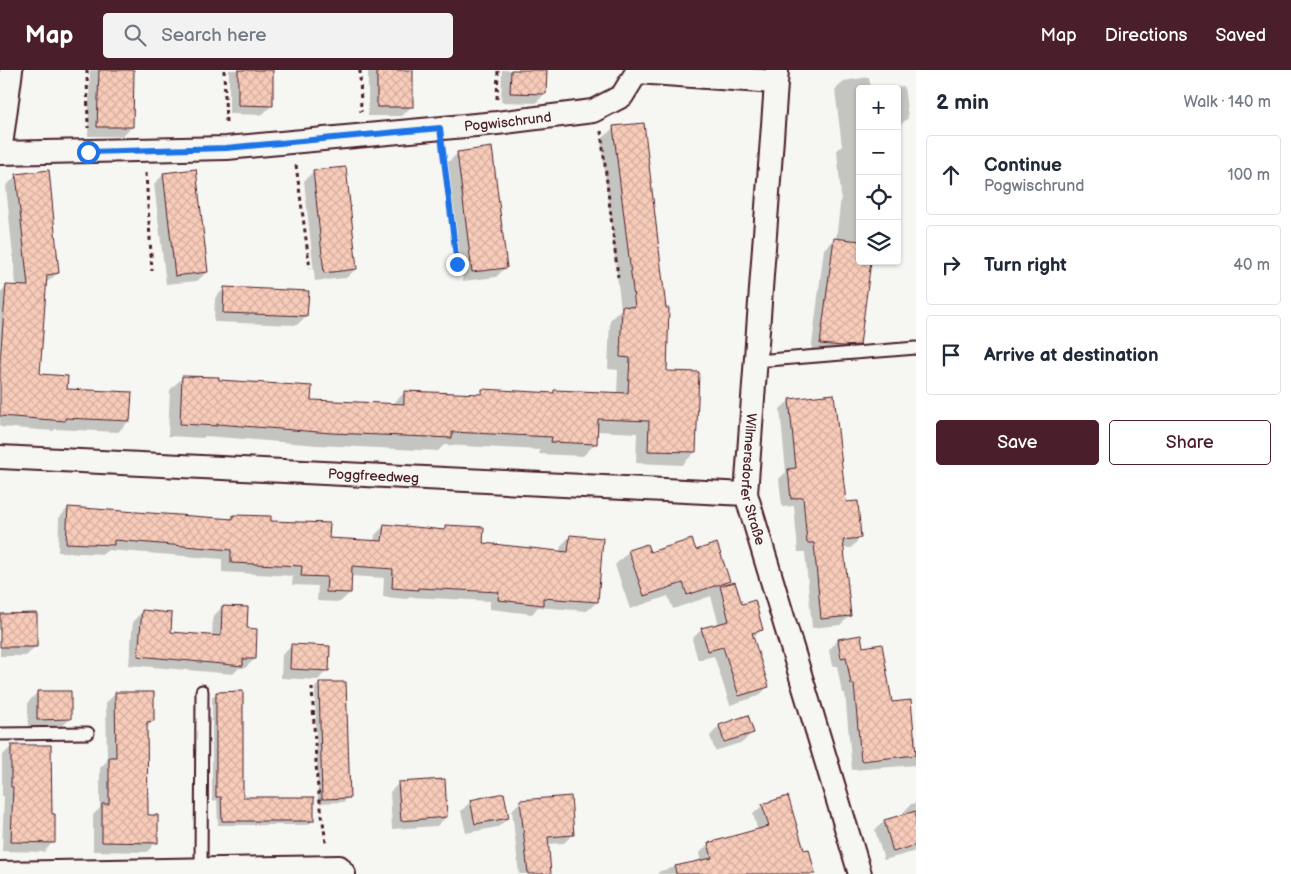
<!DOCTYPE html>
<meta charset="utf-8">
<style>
:root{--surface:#fff;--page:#f2f2f3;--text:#1f2937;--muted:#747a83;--line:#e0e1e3;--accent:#4a1f2b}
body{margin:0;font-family:"Balsamiq Sans",sans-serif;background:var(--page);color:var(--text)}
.controls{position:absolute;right:15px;top:15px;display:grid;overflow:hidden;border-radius:5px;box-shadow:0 1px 4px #0004}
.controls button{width:45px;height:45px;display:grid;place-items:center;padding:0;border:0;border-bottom:1px solid var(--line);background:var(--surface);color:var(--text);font:25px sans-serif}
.stop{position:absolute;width:15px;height:15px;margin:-11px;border:4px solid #1a73e8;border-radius:50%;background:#fff}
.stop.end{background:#1a73e8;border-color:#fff;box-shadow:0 1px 5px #0008}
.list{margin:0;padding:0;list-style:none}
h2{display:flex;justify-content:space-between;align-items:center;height:65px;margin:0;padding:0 20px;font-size:21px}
h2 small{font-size:16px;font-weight:400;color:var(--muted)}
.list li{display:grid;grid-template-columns:32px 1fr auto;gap:15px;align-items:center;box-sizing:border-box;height:80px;margin:0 10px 10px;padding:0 10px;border:1px solid var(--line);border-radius:5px}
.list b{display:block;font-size:19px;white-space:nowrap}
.list p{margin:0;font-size:16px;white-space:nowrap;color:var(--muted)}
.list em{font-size:16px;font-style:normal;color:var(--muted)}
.actions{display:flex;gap:10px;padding:15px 20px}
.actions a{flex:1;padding:11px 0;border:1px solid var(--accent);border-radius:5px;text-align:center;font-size:18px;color:var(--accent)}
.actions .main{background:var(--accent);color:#fff}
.icon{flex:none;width:28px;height:28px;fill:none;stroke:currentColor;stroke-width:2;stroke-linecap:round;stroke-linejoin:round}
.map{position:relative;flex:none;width:916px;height:804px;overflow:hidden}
header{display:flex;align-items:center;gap:30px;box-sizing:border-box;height:70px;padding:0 25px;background:var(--accent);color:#fff}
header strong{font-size:24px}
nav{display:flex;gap:28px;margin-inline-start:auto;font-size:18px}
.search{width:350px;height:45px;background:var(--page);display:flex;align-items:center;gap:12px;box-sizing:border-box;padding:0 18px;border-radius:5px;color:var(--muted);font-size:19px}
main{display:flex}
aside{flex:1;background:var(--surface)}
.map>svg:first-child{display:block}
.shadow{fill:#0003}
.building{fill:url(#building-cross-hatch);stroke:#4a1f2b}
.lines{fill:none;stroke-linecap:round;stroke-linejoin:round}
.lane-casing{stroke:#4a1f2b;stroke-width:15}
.street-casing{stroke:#4a1f2b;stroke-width:26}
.path{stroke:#4a1f2b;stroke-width:3;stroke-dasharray:4 4;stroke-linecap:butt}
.lane{stroke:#f6f6f2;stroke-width:11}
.street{stroke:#f6f6f2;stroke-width:22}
.route{stroke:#1a73e8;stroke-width:6}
.labels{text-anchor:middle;stroke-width:4;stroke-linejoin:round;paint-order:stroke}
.street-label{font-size:14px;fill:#4a1f2b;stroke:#f6f6f2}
</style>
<header>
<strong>Map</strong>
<div class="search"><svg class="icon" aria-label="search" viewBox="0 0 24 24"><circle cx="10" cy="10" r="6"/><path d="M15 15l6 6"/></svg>Search here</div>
<nav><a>Map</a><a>Directions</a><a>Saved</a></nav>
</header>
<main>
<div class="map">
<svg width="916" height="804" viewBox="0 0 916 804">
<defs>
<pattern id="building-cross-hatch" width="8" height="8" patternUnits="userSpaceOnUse" patternTransform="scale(1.25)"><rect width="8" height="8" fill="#f8ccba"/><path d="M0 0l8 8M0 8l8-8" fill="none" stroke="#d6afa0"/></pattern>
</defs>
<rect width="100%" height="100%" fill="#f6f6f2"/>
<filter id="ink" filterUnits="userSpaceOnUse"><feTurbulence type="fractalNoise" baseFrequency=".02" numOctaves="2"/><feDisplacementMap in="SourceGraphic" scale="10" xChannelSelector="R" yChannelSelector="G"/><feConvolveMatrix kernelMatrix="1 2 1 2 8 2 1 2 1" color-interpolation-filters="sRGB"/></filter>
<g filter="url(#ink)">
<g class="shadow">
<path d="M90 0H133L132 57 122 66H88Z"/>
<path d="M229 0H272V35L262 45 229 44Z"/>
<path d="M368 0H411L412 36 402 46H368Z"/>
<path d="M502 0H546L545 23 536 33 501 32Z"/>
<path d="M869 7 871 19H860L859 274 850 284 811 283 824 179 834 169 836 170 841 126 837 80 842 76 835 20 844 11Z"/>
<path d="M904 16 908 48 897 58V19H882Z"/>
<path d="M614 57 665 302 695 382 682 395 636 393 637 363 596 361 595 374 583 386 539 384 540 380 444 375 438 381 318 375 205 366 203 368 168 366 170 320 183 307 217 311 310 331 392 335 405 322 478 325 483 320 552 324 554 322 617 324 618 300 608 299 610 250 621 239 601 70Z"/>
<path d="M458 83 506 197 496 207 463 211 448 92Z"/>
<path d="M314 101 356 199 346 208 315 211 304 111Z"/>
<path d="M164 104 207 202 197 211 166 214 154 114Z"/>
<path d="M17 105 58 203 45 214 39 305 129 351 118 362 55 359 53 361 0 357V223L6 216 16 217 6 116Z"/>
<path d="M224 219 306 246 297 255 214 252 215 228Z"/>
<path d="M790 330 845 434 860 468 851 478H843L850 546 840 555 812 558 805 482H798L794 436 782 437 779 409 786 402 780 339Z"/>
<path d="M68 438 230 450 233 446 269 452 327 469 374 472 375 465 384 456 442 461 446 457 482 474 560 482 561 476 570 466 597 532 587 541 538 537 532 544 490 539V531L410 527 407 529 383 527 384 508 350 506V523L340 532 317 531 318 516 292 515 293 506 222 502V489L108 480 103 484 58 482 59 448Z"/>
<path d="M629 481 649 484 695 482 728 511 723 517 741 535 761 560 752 569 768 616 759 626 730 635 714 586 698 590 692 569 702 559 719 555 711 526 673 539 668 526 630 539 615 495Z"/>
<path d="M222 537 246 560 255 589 245 598H239L233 604 129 595 133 551 142 542 169 563 212 566 213 547Z"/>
<path d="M0 546 36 576 26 586H0Z"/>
<path d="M838 570 862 579 891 633 914 665H916V695L852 700 845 623H842L837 596H832L829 580Z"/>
<path d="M292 576 327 600 318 610 281 608 282 585Z"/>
<path d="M319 613 348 727 344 732 318 733 315 618Z"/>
<path d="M38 622 70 649 60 658 28 659V632Z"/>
<path d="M116 623 153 651 146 658V746L156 772 147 782 93 781V745L100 738V698L107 691 106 633Z"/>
<path d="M217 623 242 728 313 751 308 755H218L217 730 212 731V627Z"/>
<path d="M747 647 752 663 743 672 715 681 710 666 719 656Z"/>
<path d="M12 676 50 745 53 772 44 782 2 781 4 726H2V686Z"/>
<path d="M399 713 446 747 437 756 392 759 390 722Z"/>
<path d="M471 731 508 748 498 757 466 763 461 741Z"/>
<path d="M521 731 573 764 564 773 548 774 550 804H519L512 740Z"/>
<path d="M916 733V779L913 782 884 790 875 760 884 751 902 746V744L911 734Z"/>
<path d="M763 735 803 781 814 804H657L660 801 701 791 699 784 708 774 758 761 753 744Z"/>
</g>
<g class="building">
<path d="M99 0H134L133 57H97Z"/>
<path d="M238 0H273V36L238 35Z"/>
<rect x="377" y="0" width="36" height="37"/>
<path d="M511 0H547L546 24 510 23Z"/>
<path d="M644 53 666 238H669L667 301 699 302 696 382 648 381 649 351 598 349 597 374 551 372 552 367 452 362V368L331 363 217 354V356L180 354 182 306 219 307V310L312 316 311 330 404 334V321L482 324V319L554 323V320L628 323 630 288 620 287 622 236 635 237 613 56Z"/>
<path d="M492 77 507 198 472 202 457 82Z"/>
<path d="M346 97 357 199 324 203 313 100Z"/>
<path d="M196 99 208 202 175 206 163 103Z"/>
<path d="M49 100 59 203 47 205 40 304 68 306 67 319 132 322 130 351 65 348V351L0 346V291L6 215 28 216 16 104Z"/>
<path d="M834 168 860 171V191H871L860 275 843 276 820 274Z"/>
<path d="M224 217 309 221 307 246 223 243Z"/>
<path d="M834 324 846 432 858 431 861 468 843 470 851 546 821 549 814 473H807L803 427 791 429 788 399 796 398 789 329Z"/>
<path d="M68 437 233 449V445L271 446V451L330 453 329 468 382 471 384 454 445 460V455L484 457 483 473 568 482 570 465 603 468 598 532 543 528V535L498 530 499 522 418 518V520L392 518 393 499 352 496 351 523 326 522 327 507 301 506 302 496 231 493V480L114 470V475L66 473Z"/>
<path d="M692 469 696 480 717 473 730 511 687 525 683 513 644 526 628 480 647 474 650 482Z"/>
<path d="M735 512 742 534 755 530 763 560 752 563 769 617 739 626 723 577 708 581 701 558 729 551 720 516Z"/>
<path d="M222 536 248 537 247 558 257 559 256 589H243V596L138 586 142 540 172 543 171 562 221 566Z"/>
<path d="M37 543V577H0V544Z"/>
<path d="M861 565 863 577 882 574 892 632 911 630 916 685 861 691 854 614H851L846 587 841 588 838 569Z"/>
<path d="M291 574 330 576 329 601 290 599Z"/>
<path d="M319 612H346L350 728 322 729Z"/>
<path d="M37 621H71V649L37 650Z"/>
<path d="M243 621V727H314V751H222L221 727H216V622Z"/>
<path d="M115 622H154V651L147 652 148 745H158V773L102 772V734H109V687H116Z"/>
<path d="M748 645 754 663 724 672 719 655Z"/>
<path d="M11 675H51L52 744H55V773L11 772 13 717H11Z"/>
<path d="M445 709 447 747 401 751 398 712Z"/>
<path d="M504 723 509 748 475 754 470 730Z"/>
<path d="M571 726 574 765 548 767 551 804H528L520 730Z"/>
<path d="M788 726 804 780 809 779 815 804H676L675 796 712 788 708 773 769 756 762 734Z"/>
<path d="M916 741V775L893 782 884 750Z"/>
</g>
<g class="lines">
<defs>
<g id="lane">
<path d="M756 291 916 278"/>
<path d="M0 664 88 663"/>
<path d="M201 799 202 621"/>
</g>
<g id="street">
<path id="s1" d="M777 0 746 424 860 804"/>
<path d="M638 2 775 12"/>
<path id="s2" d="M0 83 227 78 497 53 593 41 622 26 638 0"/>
<path d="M0 83 11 0"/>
<path id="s3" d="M0 387 746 424"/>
<path d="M0 803 339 797 344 804"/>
</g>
</defs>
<use href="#lane" class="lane-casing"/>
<use href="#street" class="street-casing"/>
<g class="path">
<path d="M87 0 88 58"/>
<path d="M224 0 226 54"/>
<path d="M360 0 361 42"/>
<path d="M497 29 498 0"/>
<path d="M601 61 618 207"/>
<path d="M443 80 457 194"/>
<path d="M296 95 310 199"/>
<path d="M146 103 152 201"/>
<path d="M312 617 317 710 326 773"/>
</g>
<use href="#lane" class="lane"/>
<use href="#street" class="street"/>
</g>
</g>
<g class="lines" filter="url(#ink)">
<path class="route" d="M88 82 226 78 440 58 457 194"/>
</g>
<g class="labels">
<g class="street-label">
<text dy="5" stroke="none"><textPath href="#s2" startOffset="509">Pogwischrund</textPath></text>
<text dy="5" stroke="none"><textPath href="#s3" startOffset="374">Poggfreedweg</textPath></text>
<text dy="5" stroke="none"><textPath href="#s1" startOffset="411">Wilmersdorfer Straße</textPath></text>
</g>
</g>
</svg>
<div class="controls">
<button>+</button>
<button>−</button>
<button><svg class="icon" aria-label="locate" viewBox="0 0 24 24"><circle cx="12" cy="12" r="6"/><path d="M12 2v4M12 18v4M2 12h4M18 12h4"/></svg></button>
<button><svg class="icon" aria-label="layers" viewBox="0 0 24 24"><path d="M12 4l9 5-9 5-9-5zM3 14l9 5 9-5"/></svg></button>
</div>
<div class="stop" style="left:88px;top:82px"></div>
<div class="stop end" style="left:457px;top:194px"></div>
</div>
<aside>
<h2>2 min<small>Walk · 140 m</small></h2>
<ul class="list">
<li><svg class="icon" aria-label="ahead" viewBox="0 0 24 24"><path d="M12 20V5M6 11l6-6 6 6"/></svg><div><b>Continue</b><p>Pogwischrund</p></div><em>100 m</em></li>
<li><svg class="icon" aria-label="right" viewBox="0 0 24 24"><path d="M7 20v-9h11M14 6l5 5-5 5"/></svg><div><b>Turn right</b></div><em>40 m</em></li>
<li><svg class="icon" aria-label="arrive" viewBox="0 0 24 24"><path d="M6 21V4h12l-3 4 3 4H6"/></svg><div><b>Arrive at destination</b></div></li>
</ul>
<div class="actions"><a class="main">Save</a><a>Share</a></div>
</aside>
</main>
